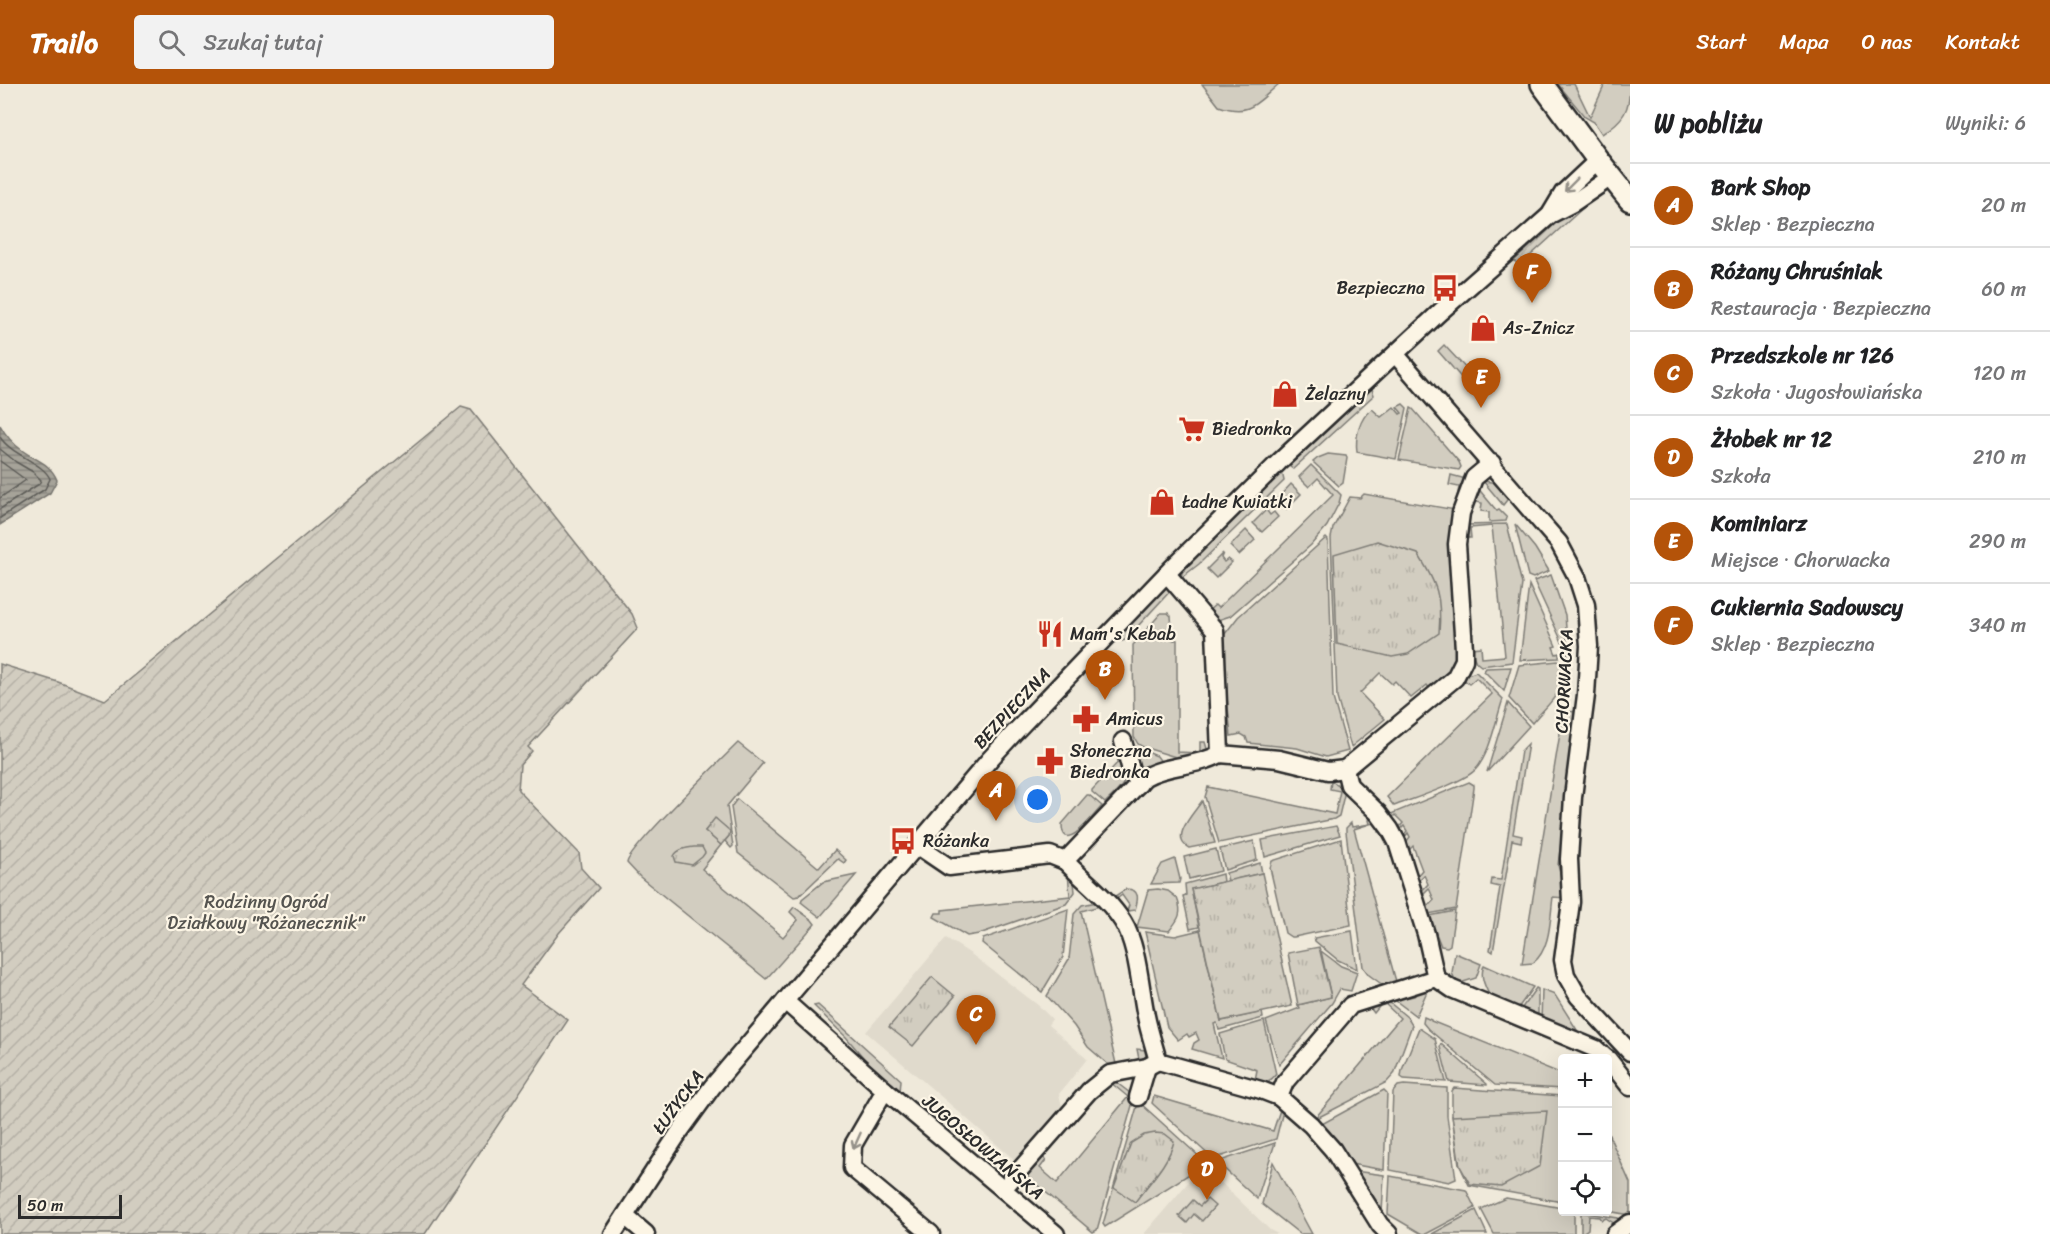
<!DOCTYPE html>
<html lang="pl">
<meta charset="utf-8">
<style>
:root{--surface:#fff;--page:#f2f2f2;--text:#202124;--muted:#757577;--line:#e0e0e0;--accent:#b45309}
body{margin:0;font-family:Sriracha,sans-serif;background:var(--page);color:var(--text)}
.controls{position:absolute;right:18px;bottom:18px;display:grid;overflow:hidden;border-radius:6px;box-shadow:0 6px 24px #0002}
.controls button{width:54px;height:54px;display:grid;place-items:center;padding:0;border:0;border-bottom:2px solid var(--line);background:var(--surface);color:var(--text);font:30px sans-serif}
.scale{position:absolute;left:18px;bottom:15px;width:104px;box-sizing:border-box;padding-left:6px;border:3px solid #2b2b2b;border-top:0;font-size:16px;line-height:21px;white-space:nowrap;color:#2b2b2b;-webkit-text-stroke:4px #fcf5e5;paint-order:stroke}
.you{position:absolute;left:1038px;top:716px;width:21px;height:21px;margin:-15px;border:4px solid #fff;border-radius:50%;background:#1a73e8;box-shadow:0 0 0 9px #1a73e833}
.badge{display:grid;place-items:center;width:39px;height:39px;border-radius:50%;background:var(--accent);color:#fff;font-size:20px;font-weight:700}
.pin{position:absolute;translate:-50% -50px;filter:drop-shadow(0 2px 3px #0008)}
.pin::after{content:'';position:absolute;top:32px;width:21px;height:18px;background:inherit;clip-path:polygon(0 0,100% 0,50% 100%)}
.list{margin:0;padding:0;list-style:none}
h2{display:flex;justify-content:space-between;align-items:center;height:78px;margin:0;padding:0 24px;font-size:26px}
h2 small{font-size:20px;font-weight:400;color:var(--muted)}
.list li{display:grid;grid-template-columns:39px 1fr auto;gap:18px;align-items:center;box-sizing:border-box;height:84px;padding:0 24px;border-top:2px solid var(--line)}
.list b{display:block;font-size:22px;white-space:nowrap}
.list p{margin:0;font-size:20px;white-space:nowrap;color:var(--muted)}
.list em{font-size:20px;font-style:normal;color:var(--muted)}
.icon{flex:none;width:33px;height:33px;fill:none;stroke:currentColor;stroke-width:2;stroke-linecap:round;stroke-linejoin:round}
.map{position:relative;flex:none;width:1630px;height:1150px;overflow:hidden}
header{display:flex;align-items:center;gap:36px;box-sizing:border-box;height:84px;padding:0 30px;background:var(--accent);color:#fff}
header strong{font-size:28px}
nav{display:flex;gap:33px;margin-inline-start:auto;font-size:21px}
.search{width:420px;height:54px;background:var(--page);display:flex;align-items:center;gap:15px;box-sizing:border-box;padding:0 21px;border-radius:6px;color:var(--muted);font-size:22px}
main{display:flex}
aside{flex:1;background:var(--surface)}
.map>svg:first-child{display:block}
.built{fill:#e0dacc}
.grass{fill:#d2cdc0;stroke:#7e7c76;stroke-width:1.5}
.park{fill:url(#park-tufts);stroke:#7e7c76;stroke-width:1.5}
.garden{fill:url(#garden-furrows);stroke:#7e7c76;stroke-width:1.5}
.water{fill:url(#water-rules);stroke:#75736d;stroke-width:1.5}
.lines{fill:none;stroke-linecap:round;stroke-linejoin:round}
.shore{stroke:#5c5b57;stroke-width:1.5}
.minor-casing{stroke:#2b2b2b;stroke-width:21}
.major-casing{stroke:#2b2b2b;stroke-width:26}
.minor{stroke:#fcf5e5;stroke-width:16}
.major{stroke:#fcf5e5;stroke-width:21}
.oneway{stroke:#949088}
.labels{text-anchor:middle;stroke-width:4.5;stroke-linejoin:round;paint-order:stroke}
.poi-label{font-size:18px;fill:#2b2b2b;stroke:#fcf5e5;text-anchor:start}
.street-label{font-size:18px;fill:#2b2b2b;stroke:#fcf5e5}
.park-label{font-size:18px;fill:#555450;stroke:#fcf5e5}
</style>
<header>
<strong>Trailo</strong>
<div class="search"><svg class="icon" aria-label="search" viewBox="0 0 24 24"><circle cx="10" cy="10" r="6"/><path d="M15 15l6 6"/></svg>Szukaj tutaj</div>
<nav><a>Start</a><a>Mapa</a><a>O nas</a><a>Kontakt</a></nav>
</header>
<main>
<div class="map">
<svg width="1630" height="1150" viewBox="0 0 1630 1150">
<defs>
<pattern id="park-tufts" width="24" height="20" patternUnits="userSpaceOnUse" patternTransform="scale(1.5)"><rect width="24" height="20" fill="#d2cdc0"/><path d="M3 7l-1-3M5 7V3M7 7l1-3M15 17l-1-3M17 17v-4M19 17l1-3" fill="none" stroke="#b4b0a5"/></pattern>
<pattern id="garden-furrows" width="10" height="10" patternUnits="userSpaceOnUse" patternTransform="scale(1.5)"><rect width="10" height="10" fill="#d2cdc0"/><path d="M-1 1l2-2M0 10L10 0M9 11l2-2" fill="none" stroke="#b4b0a5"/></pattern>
<pattern id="water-rules" width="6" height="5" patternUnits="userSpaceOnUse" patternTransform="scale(1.5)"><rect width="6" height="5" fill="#a6a399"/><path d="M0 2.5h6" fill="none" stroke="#87857d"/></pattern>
</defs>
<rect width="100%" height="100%" fill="#efe9da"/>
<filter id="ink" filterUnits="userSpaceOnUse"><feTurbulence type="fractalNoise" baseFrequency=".0167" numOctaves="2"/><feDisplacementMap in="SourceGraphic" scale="12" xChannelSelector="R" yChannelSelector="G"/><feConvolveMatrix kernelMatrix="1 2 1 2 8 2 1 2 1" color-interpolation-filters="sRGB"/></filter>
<g filter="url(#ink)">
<g class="built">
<path d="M946 854 971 870 1039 922 1052 935 1048 941 1087 975 1059 1010 1062 1022 1016 1077 866 948Z"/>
<path d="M1203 1081 1270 1146 1278 1150H1144Z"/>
</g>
<g class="grass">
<path d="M1202 0H1279C1256 19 1250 33 1219 22Z"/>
<path d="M1558 0H1574L1590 33 1605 0H1630C1630 26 1624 36 1602 50L1594 38 1585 33Z"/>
<path d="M1444 261 1473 292 1474 304 1472 306 1438 267Z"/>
<path d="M1372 305 1374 311 1293 385 1286 380Z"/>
<path d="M1403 320 1407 324 1396 375 1357 368C1355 354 1359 334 1372 325L1381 333 1394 323 1400 330 1402 329 1397 323Z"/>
<path d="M1411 324 1413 325 1459 378 1461 383 1459 386 1399 376Z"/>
<path d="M1328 370 1346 372 1347 374 1343 399 1339 402 1313 378 1318 374Z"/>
<path d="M1311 381 1341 411 1339 419 1327 442 1311 461 1230 532 1212 538 1207 528 1215 521 1218 524 1333 411 1318 394 1309 403 1299 393Z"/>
<path d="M1279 388 1283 392 1284 397 1199 480 1181 494 1183 483Z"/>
<path d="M1451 391 1466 395 1455 504 1456 579 1433 609 1427 601 1411 614 1395 597 1392 600 1380 589 1360 609 1385 635 1351 663 1337 614 1331 454 1333 444 1350 413 1360 414 1364 410 1455 426 1459 403 1449 401Z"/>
<path d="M1483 397 1498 399 1510 412 1503 421Z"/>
<path d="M1291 400 1301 410 1286 425 1276 416Z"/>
<path d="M1476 402 1497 427 1499 426 1507 434 1506 437 1489 438V428L1481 427 1482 419 1470 417Z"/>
<path d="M1269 423 1270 424 1267 427 1270 431 1274 428 1278 433 1262 448 1253 439Z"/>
<path d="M1507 440 1522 500 1512 578 1481 582 1476 578 1470 564 1481 563 1482 574 1505 572 1492 442 1470 444 1471 454H1462L1464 441Z"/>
<path d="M1515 440 1535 464 1549 487 1533 494 1528 492Z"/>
<path d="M1246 446 1255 456 1239 471 1230 462Z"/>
<path d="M1326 454 1328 456 1333 614 1348 667 1326 673 1297 664 1248 659 1246 653 1241 650 1231 652 1221 555 1238 533Z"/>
<path d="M1223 469 1221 474 1224 478 1228 475 1232 478 1216 494 1207 485Z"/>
<path d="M1551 491 1565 531 1568 571 1534 497Z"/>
<path d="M1168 500 1173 504 1125 556 1122 557 1121 549 1128 539Z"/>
<path d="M1529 501 1556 562 1553 563 1556 570 1559 569V574L1520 576Z"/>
<path d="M1161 529H1168L1171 532 1173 556H1177V668L1200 669V658H1205L1208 668 1182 675 1143 663 1138 660 1134 653 1133 561Z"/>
<path d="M1558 577 1561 579C1567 609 1550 617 1532 639L1509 614 1519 581Z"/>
<path d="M1511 583 1504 607 1484 587 1486 584Z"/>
<path d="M1476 588 1503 615C1496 635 1490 670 1476 685 1465 698 1412 715 1394 722L1387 713 1492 610 1476 594 1469 600 1461 593Z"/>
<path d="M1508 619 1529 642 1487 688Z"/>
<path d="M1578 627 1558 781 1566 814 1553 813C1550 834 1551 865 1533 879L1522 880 1563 631 1568 628Z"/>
<path d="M738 659 763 679 727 722 733 762 731 764 725 757 729 752 716 735 705 747 721 761 702 785 783 853 798 836 790 828 794 823 812 836 815 840 766 895 640 793 627 779C628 765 721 676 738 659Z"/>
<path d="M1528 660 1513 750 1522 752 1521 758 1512 756 1493 868 1490 866 1500 803 1491 801 1492 795 1501 796 1521 667Z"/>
<path d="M1147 668 1157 672 1162 679 1142 686 1137 680 1136 669Z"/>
<path d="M1120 676C1132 699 1121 703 1105 719L1092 708V706Z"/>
<path d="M1331 697 1341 702 1345 707 1339 732 1334 735 1219 759 1205 713 1208 703 1335 730 1340 707 1330 705Z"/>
<path d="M1469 698 1474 701V704L1456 825 1428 830 1426 824 1434 816 1429 804 1421 812 1420 809 1428 800 1424 791 1416 799 1415 794 1422 786 1413 762 1405 770 1403 762 1410 753 1408 749 1401 758 1400 755 1407 747 1404 742 1397 749 1396 747 1403 739 1395 731 1389 737 1386 732Z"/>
<path d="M1087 711H1089L1102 722C1096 728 1062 774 1062 740Z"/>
<path d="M737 715 819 784 835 766 846 776 844 779 838 775 799 812 794 813 738 769 731 723Z"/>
<path d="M1202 717 1215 759 1189 764C1169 754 1194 729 1202 717Z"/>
<path d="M1375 734 1385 748H1379L1376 738 1354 745 1397 901 1387 904 1369 891 1363 883 1346 748V744L1351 739 1352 743 1370 740 1369 736Z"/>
<path d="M1336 742 1340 751 1265 773 1262 756Z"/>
<path d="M1341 755 1351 841 1294 853H1291L1285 849 1270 784 1272 777Z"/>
<path d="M1254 757 1257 776 1225 786 1220 765Z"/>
<path d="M1216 765 1221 787 1189 795 1184 773Z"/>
<path d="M1175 775 1180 795 1179 799 1151 800 1162 780Z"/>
<path d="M1260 779 1262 789 1228 797 1226 789Z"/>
<path d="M1068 789 1074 798 1075 808 1066 820 979 850 967 852 934 833 936 829H942V826L1070 812Z"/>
<path d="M1222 790 1223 798 1191 805 1199 843 1190 845 1183 812 1186 811 1185 800Z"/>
<path d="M856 791 820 833 801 818 802 815 823 798Z"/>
<path d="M1126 805C1141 805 1138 816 1135 826L1127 827 1129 821 1122 811 1114 817 1112 814Z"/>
<path d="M1158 805 1168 807 1177 814C1183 829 1179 835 1169 847L1137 843 1148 806Z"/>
<path d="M1097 818 1104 821 1081 827 1116 980 1139 975 1137 965 1145 966 1146 973 1144 976 1110 982 1088 963 1074 942 1047 912 1069 875 1074 830 1082 821Z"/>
<path d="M1068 825 1063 873 1042 908 982 859 983 855Z"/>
<path d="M1455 827 1450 861 1447 863 1441 862 1429 832Z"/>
<path d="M1200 846 1221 937 1262 928 1263 934 1219 946 1217 939 1214 940 1222 974 1192 965 1194 959 1199 956 1196 949 1189 953 1187 950 1178 956 1167 943 1145 848 1175 852Z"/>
<path d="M1352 847 1357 885 1338 876 1315 857 1314 854Z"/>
<path d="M1321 867 1341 882 1357 888 1351 907 1340 905 1332 919 1279 981 1266 937 1300 924 1298 921 1331 913Z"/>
<path d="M1455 869 1481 880 1476 894 1457 900 1452 889Z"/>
<path d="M1484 881 1533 903 1516 927 1491 915C1486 904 1479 893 1484 881Z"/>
<path d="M1429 903 1416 932 1392 914 1403 909 1405 914 1414 912 1412 906Z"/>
<path d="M1536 904 1538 905V936L1519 928Z"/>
<path d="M1542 906 1555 911 1582 954 1541 937Z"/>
<path d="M1384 914 1407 933 1412 941 1394 990 1387 998 1317 1034 1316 1033 1400 934 1383 918 1374 929 1368 921Z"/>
<path d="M818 921 901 996 900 1008 874 986 846 953 814 922Z"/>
<path d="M1424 933 1431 936V937L1562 990V1005L1495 1001 1428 945 1423 939Z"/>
<path d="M1264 937 1276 990C1270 999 1265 998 1255 996L1257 986 1225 975 1220 950Z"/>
<path d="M1419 944 1435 955 1446 998 1404 995 1401 993 1402 986Z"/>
<path d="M1441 960 1487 1000V1001L1449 998 1440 963Z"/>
<path d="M1113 996 1130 1009 1133 1018 1097 1146 1093 1148 1023 1089 1038 1070 1046 1076 1040 1084 1057 1099 1128 1013 1110 998 1100 1010 1096 1006Z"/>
<path d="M1404 1001 1447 1004V1032L1456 1095 1449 1098 1390 1086 1393 1008 1398 1002Z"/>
<path d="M1454 1004 1562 1012V1118L1469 1101 1459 1080 1452 1032V1007Z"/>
<path d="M1384 1006 1387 1009 1384 1086 1351 1080 1320 1041Z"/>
<path d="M1154 1012 1273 1047 1280 1026 1283 1027 1276 1055 1213 1075 1154 1021 1152 1019Z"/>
<path d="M1138 1019H1140L1202 1075 1188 1091 1105 1143 1103 1140Z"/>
<path d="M1608 1049 1630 1099V1131L1608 1127Z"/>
<path d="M1275 1059 1257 1115 1217 1078Z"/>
<path d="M1273 1078 1312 1150H1300L1262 1120Z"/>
<path d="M1354 1087 1384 1091 1382 1129H1381Z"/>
<path d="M1390 1092 1466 1106 1475 1124 1426 1150H1422L1388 1130Z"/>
<path d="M1506 1114 1562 1124V1128H1574V1150H1494L1481 1125Z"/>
<path d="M1476 1126 1487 1150H1432Z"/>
<path d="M1581 1128 1618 1134 1619 1138 1615 1140 1606 1134 1602 1136 1600 1133 1589 1132 1588 1145 1581 1150Z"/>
</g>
<g class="park">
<path d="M1377 457 1418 470C1437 500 1442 513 1439 549L1408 570 1392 573 1337 560 1334 470Z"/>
<path d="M715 734 730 747 729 752 721 761 705 747Z"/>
<path d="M694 763H702L705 769 702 773 692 781 676 778 674 772C678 765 686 764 694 763Z"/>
<path d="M1262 789 1292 922 1221 937 1191 805Z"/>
<path d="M1319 863 1331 913 1298 921 1288 869Z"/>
<path d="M932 893 955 912 913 962 889 943Z"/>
<path d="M1547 1027 1540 1082 1501 1103 1470 1100 1460 1082 1452 1032Z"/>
<path d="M1155 1049 1165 1050 1174 1057C1169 1079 1148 1100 1135 1118L1114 1104 1131 1059 1144 1051Z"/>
<path d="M1207 1115 1215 1122 1202 1137 1194 1130 1187 1139 1179 1132 1193 1116 1200 1122Z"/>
</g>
<g class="garden">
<path d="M1579 118 1583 124 1520 181 1514 177Z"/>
<path d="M461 323 471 326 632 530 638 544 528 663 532 667 520 681 518 706 579 769 581 784 599 804 559 849 521 901 568 936 425 1150H0V580L58 598 105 616Z"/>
</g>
<path class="water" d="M0 341C6 352 13 360 23 367 37 377 50 379 57 396L50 409 0 441Z"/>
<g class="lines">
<g class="shore">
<path d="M0 353C11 371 44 379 50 395L45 405 0 434"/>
<path d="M0 365 16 378 33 388 41 396 39 400 0 425"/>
<path d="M0 377 26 396 0 414"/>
</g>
<defs>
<g id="minor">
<path d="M1551 129 1563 109 1598 76"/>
<path d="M1396 271 1559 459 1577 493 1586 521 1589 562 1586 611 1573 713 1569 775 1571 818 1563 876 1566 891 1578 912 1630 968"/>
<path d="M1167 490 1215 546 1220 670C1197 683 1168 680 1145 693L1065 777C1084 797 1108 814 1123 838 1138 862 1140 904 1146 932 1149 947 1154 962 1158 977L1261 1006 1279 1013 1311 1041 1333 1066 1380 1141 1389 1150"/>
<path d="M1123 657 1131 686 1139 700"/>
<path d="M1220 670 1279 675 1328 687 1345 685"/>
<path d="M918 762 949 783 1050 771 1065 777"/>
<path d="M1436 894 1426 850 1397 758 1390 745 1378 729 1349 701 1345 685 1455 594 1464 576V565L1457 460 1461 429 1474 394 1492 379"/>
<path d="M785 917 885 1006 1056 1150"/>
<path d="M1608 975 1630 1003"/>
<path d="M885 1006 853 1061 852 1084 931 1150"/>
<path d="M1138 1013 1147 983"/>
<path d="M1279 1013 1285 998 1351 921 1436 894 1452 905 1596 965 1606 974"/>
<path d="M1003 1105 1089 1007 1110 990 1147 983 1158 977"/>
<path d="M625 1132 646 1150"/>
<path d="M613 1150 680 1047 712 1003 990 675 1014 649 1170 486 1279 378 1440 228 1550 131 1573 119 1611 93"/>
<path d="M1615 1150 1630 1139"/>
</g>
<path id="major" d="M1542 0 1598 76 1630 116"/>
</defs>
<use href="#minor" class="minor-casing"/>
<use href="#major" class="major-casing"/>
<use href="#minor" class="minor"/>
<use href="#major" class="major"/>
</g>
<defs><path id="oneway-shaft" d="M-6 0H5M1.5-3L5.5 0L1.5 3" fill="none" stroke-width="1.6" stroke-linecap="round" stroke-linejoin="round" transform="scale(1.5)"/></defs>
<g class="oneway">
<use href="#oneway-shaft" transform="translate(1571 101) rotate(135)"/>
<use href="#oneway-shaft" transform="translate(857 1057) rotate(114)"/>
</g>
</g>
<defs>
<symbol id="bus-bare" viewBox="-9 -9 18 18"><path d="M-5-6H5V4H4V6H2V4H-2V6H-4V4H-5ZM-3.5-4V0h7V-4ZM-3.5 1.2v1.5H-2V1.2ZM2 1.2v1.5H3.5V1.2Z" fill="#c8321e" stroke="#fcf5e5" stroke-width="2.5" paint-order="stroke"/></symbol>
<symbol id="shop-bare" viewBox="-9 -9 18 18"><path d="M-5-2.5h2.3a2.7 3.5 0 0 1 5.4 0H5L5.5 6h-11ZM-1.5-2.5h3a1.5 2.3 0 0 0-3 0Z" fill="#c8321e" stroke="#fcf5e5" stroke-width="2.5" paint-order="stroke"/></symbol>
<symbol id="supermarket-bare" viewBox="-9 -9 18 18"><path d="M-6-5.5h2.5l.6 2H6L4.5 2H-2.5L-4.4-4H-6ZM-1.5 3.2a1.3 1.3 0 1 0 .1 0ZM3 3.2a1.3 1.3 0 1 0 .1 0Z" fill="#c8321e" stroke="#fcf5e5" stroke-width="2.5" paint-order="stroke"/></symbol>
<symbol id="restaurant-bare" viewBox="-9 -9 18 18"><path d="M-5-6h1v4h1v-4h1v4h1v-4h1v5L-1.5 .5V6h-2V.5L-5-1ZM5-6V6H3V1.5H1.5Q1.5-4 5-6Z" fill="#c8321e" stroke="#fcf5e5" stroke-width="2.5" paint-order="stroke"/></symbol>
<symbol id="pharmacy-bare" viewBox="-9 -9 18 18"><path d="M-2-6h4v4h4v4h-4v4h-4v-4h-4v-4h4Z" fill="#c8321e" stroke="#fcf5e5" stroke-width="2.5" paint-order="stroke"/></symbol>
</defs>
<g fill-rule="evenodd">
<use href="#bus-bare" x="1426" y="185" width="38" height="38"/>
<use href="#shop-bare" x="1464" y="225" width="38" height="38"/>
<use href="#shop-bare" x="1266" y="291" width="38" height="38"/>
<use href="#supermarket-bare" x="1173" y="326" width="38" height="38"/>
<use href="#shop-bare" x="1143" y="399" width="38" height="38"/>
<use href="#restaurant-bare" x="1031" y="531" width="38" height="38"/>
<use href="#pharmacy-bare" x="1067" y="616" width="38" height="38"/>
<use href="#pharmacy-bare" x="1031" y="658" width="38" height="38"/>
<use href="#bus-bare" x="884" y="738" width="38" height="38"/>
</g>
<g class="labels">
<g class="poi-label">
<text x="1425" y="210" text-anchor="end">Bezpieczna</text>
<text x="1503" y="250">As-Znicz</text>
<text x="1305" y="316">Żelazny</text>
<text x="1212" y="351">Biedronka</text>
<text x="1182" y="424">Ładne Kwiatki</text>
<text x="1070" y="556">Mam's Kebab</text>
<text x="1106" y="641">Amicus</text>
<text x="1070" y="673">Słoneczna<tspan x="1070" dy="21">Biedronka</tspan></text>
<text x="923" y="763">Różanka</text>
</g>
<g class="street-label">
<text transform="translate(1564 597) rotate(-87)" y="6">CHORWACKA</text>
<text transform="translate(1012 624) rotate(-47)" y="6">BEZPIECZNA</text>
<text transform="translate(678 1018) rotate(-54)" y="6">ŁUŻYCKA</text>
<text transform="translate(983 1063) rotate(40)" y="6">JUGOSŁOWIAŃSKA</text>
</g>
<g class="park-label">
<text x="266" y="824">Rodzinny Ogród<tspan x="266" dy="21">Działkowy "Różanecznik"</tspan></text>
</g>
</g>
</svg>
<div class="controls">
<button>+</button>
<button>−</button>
<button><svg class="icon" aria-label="locate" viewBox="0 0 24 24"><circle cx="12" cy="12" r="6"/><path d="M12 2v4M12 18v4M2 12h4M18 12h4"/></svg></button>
</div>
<div class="scale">50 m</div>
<div class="you"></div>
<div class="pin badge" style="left:996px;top:737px">A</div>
<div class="pin badge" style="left:1105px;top:616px">B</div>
<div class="pin badge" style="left:976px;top:961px">C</div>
<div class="pin badge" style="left:1207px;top:1116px">D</div>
<div class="pin badge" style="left:1481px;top:324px">E</div>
<div class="pin badge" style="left:1532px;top:219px">F</div>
</div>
<aside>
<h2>W pobliżu<small>Wyniki: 6</small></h2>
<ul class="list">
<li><span class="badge">A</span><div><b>Bark Shop</b><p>Sklep · Bezpieczna</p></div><em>20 m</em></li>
<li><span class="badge">B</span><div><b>Różany Chruśniak</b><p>Restauracja · Bezpieczna</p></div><em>60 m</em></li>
<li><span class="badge">C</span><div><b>Przedszkole nr 126</b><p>Szkoła · Jugosłowiańska</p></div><em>120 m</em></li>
<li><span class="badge">D</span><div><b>Żłobek nr 12</b><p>Szkoła</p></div><em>210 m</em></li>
<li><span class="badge">E</span><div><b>Kominiarz</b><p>Miejsce · Chorwacka</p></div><em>290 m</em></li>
<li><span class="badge">F</span><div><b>Cukiernia Sadowscy</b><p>Sklep · Bezpieczna</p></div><em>340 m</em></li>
</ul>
</aside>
</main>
